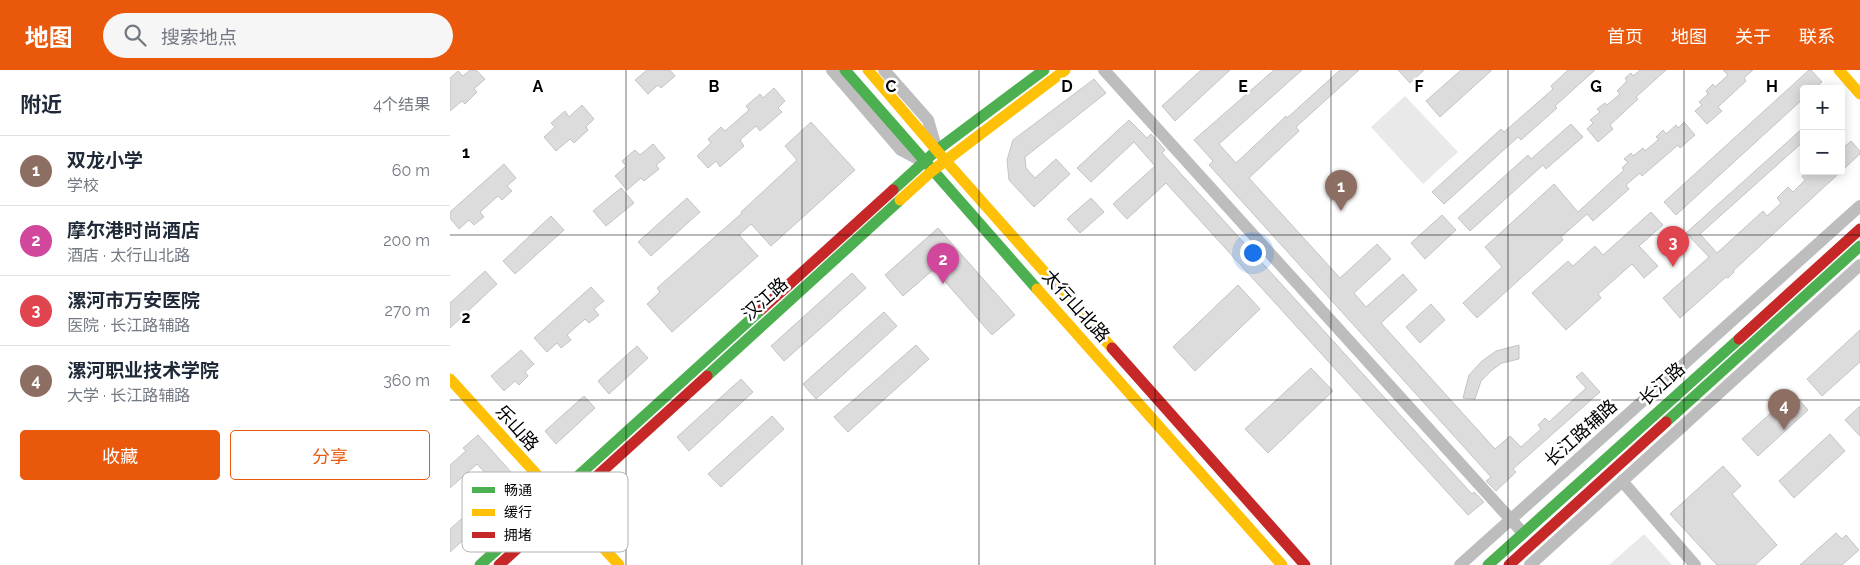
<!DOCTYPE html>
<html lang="zh">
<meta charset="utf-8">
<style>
:root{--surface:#fff;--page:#f6f6f7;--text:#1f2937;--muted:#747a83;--line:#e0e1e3;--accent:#ea580c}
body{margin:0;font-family:Raleway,"Noto Sans SC",sans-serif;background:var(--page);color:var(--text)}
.controls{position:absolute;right:15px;top:15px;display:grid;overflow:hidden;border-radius:5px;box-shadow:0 2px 12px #0003}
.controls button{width:45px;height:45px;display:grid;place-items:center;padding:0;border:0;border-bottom:1px solid var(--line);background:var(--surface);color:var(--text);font:25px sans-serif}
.you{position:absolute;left:802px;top:182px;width:18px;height:18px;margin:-12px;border:4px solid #fff;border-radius:50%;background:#1a73e8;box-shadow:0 0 0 8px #1a73e833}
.badge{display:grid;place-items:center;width:32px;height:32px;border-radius:50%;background:var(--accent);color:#fff;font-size:16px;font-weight:700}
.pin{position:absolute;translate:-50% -41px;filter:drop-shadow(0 1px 2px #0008)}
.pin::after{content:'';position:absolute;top:26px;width:18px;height:15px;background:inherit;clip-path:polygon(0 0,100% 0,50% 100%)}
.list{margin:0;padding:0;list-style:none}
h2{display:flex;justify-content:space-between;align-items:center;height:65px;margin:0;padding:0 20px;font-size:21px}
h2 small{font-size:16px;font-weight:400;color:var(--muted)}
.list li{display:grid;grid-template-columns:32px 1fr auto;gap:15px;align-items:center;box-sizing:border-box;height:70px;padding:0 20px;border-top:1px solid var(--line)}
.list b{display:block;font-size:19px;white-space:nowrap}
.list p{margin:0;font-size:16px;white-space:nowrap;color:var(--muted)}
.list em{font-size:16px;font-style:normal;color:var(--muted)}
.actions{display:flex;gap:10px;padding:15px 20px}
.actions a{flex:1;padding:11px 0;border:1px solid var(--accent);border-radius:5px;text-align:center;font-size:18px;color:var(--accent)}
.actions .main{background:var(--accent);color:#fff}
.icon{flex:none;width:28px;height:28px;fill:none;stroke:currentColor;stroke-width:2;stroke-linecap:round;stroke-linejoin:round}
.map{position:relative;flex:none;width:1410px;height:495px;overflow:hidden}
header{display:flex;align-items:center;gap:30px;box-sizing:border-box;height:70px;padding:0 25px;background:var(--accent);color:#fff}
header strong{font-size:24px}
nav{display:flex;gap:28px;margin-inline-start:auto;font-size:18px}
.search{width:350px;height:45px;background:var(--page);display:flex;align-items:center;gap:12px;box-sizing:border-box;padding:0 18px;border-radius:28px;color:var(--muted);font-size:19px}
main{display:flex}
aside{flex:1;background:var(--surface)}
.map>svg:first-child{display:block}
.green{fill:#e9e9e9}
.building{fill:#dcdcdc;stroke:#c4c4c4}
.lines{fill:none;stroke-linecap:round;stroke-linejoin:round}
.street{stroke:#bdbdbd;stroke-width:12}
.fast{stroke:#4caf50;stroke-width:11}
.slow{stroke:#ffc107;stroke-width:11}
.jam{stroke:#c62828;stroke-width:11}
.grid{fill:none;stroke:#000;stroke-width:1;stroke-opacity:0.55}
.labels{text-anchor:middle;stroke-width:5;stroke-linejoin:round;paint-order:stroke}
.street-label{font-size:18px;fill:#000;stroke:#fff}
.key{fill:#fff;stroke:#b2b2b2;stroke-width:1}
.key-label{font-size:14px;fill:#000}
.grid-label{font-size:16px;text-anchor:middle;font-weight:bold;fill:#000;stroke:#fff;stroke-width:5;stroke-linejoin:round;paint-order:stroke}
</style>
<header>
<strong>地图</strong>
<div class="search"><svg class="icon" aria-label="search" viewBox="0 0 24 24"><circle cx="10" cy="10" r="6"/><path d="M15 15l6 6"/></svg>搜索地点</div>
<nav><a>首页</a><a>地图</a><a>关于</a><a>联系</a></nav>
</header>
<main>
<aside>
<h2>附近<small>4个结果</small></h2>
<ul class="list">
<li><span class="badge" style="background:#8d6e63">1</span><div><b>双龙小学</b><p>学校</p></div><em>60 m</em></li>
<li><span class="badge" style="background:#d1479c">2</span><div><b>摩尔港时尚酒店</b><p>酒店 · 太行山北路</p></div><em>200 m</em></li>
<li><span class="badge" style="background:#e0444e">3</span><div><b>漯河市万安医院</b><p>医院 · 长江路辅路</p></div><em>270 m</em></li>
<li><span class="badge" style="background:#8d6e63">4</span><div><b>漯河职业技术学院</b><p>大学 · 长江路辅路</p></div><em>360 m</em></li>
</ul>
<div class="actions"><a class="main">收藏</a><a>分享</a></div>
</aside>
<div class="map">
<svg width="1410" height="495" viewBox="0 0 1410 495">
<rect width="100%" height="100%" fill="#fff"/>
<g class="green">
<path d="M955 26 1008 82 973 114 921 57Z"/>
<path d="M1194 464 1222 495H1159Z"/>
</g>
<g class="building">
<path d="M20 0H26L35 9 24 19 27 22 15 34 12 31 0 41V8L8 1 13 6Z"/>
<path d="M197 0H220L225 6 211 18 208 15 198 24 185 10Z"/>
<path d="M751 0H780L725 51 712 36Z"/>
<path d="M824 0H852L769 74 786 93 836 46 837 48 890 0H909L846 57 849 61 799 108 890 208 927 174 941 189 904 223 916 237 953 204 967 220 931 253 1045 379 1060 366 1071 377 1091 359 1088 355 1095 348 1099 352 1136 318 1126 307 1132 302 1150 322 1063 399 1066 402 1046 421 1036 411 1041 407 759 95 763 91 744 70Z"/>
<path d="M948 0H974L960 13Z"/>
<path d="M1011 0H1042L990 47 976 31Z"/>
<path d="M1118 0H1145L1105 36 1107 38 1071 70 1068 67 994 134 982 122 1051 59 1054 62 1103 19 1101 16Z"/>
<path d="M1190 0H1216L1186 27 1188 29 1160 55 1163 59 1148 72 1137 59 1143 53 1140 50 1150 42 1147 39 1155 33 1157 35 1170 24 1167 21 1177 11 1175 8 1181 3 1183 6Z"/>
<path d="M1273 0H1303L1294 8 1296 11 1268 37 1272 41 1257 54 1245 41 1252 35 1249 32 1258 24 1256 21 1263 14 1265 17 1278 5Z"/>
<path d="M1359 0H1361L1372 12 1364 19H1354V28L1226 145 1214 132Z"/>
<path d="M644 9 656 23 575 87 576 98 585 108 606 89 620 104 584 137 559 110 557 90 563 70Z"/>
<path d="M324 18 335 31 328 38 332 42 310 61 306 56 290 70 294 76 270 97 266 91 258 98 247 86 261 73 258 69 271 57 275 61 299 40 296 36 310 24 313 28Z"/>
<path d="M132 35 144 49 136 57 138 60 124 73 120 69 106 81 94 67 105 57 101 53 115 41 119 47Z"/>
<path d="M679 50 697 68 701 64 715 80 712 83 775 152 1022 424 1024 422 1034 432 1018 445 716 113 677 149 663 134 705 96 684 72 641 112 627 98Z"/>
<path d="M361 52 405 100 321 176 301 154 289 165 308 186 222 262 197 234 210 222 207 218 292 143 291 142 347 90 335 76Z"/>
<path d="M1234 52 1245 65 1230 78 1228 75 1192 106 1190 103 1176 115 1179 119 1143 151 1137 144 1111 167 1113 170 1027 248 1013 233 1052 197 1035 177 1104 114 1128 142 1174 100 1172 98 1178 92 1174 89 1181 83 1183 86 1193 78 1195 81 1209 69 1206 67 1213 60 1216 64 1226 55 1228 58Z"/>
<path d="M1121 54 1133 67 1096 99 1093 95 1020 161 1008 148 1078 85 1081 89Z"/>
<path d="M1354 57V71L1250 164 1267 183 1313 141 1317 146 1331 133 1327 128 1338 117 1343 122 1355 110 1352 106 1357 101H1391V80L1401 71 1410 81V84L1283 201 1284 202 1278 208 1276 207 1230 248 1213 228 1259 187 1236 163Z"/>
<path d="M203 74 215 88 206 95 209 99 194 111 191 108 177 120 165 106 176 96 172 91 185 80 190 85Z"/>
<path d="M54 94 66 108 57 116 62 121 52 130 48 126 30 142 34 147 24 155 19 150 9 159 0 148V142Z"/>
<path d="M171 118 184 133 156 156 143 141Z"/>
<path d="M237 128 250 142 201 186 188 172Z"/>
<path d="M641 128 654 142 630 163 617 149Z"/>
<path d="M1201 142 1213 155 1189 176 1208 196 1194 208 1182 194 1148 224 1151 228 1116 260 1082 223 1118 191 1123 196 1145 176 1153 185Z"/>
<path d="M992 145 1006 160 975 189 961 173Z"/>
<path d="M101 146 114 160 65 204 53 191Z"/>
<path d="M488 158 565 245 542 265 484 199 453 226 435 205Z"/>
<path d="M35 201 47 214 0 258V233Z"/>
<path d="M402 203 416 218 334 291 321 276Z"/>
<path d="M788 215 810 239 745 301 723 277Z"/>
<path d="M141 217 154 231 144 239 149 245 139 253 135 249 117 265 121 270 111 278 107 273 97 282 84 268Z"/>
<path d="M981 234 995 250 970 273 956 257Z"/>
<path d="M434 242 447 256 366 329 353 314Z"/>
<path d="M1410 260V292L1372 326 1357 309Z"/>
<path d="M466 275 479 289 398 362 384 347Z"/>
<path d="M1069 275V289L1052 293 1042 300 1031 311 1025 329 1013 328 1019 305 1032 291 1046 281Z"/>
<path d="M187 276 198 288 159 324 148 311Z"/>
<path d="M71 280 84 294 75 302 78 306 69 315 65 311 54 321 41 306Z"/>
<path d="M861 298 883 321 818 383 795 359Z"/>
<path d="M291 309 303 322 239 381 227 367Z"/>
<path d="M1343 323 1358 340 1308 386 1292 369Z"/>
<path d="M134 326 145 338 106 374 95 361Z"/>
<path d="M1410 336V366L1395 350Z"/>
<path d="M322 346 334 359 271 417 258 404Z"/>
<path d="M1380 364 1395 381 1344 428 1329 411Z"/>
<path d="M28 365 61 402 46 415 27 394 0 418V395L16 381 13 378Z"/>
<path d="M1273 396 1291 416 1282 424 1327 475 1305 495H1267L1220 444Z"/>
<path d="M51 414 62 426 0 482V459Z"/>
<path d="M1386 463 1392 469 1396 465 1409 480 1392 495H1350Z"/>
</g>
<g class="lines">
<g class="street">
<path d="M382 0 451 80 468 89"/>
<path d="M434 0 478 50 486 77"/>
<path d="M654 0 1073 463"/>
<path d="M1172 411 1245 495"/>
<path d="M1010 495 1410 136"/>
<path d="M1080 495 1410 195"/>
</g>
<g class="fast">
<path d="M395 0 587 219"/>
<path d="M443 120 487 80 594 0"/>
<path d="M257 306 450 130"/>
<path d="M1216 352 1410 176"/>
<path d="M30 495 312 239"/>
<path d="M1038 495 1289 269"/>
</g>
<g class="slow">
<path d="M418 0 495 90 662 278"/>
<path d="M1389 0 1410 24"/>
<path d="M450 130 482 101 615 0"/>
<path d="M587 219 832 495"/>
<path d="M0 309 169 495"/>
</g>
<g class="jam">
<path d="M312 239 443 120"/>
<path d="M1289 269 1410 159"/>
<path d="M662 278 855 495"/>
<path d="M49 495 257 306"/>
<path d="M1059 495 1216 352"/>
</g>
</g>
<path class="grid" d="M176 0V495M352 0V495M529 0V495M705 0V495M881 0V495M1058 0V495M1234 0V495M0 165H1410M0 330H1410"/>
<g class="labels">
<g class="street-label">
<text transform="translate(315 229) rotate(-42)" y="6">汉江路</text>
<text transform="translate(626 236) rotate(48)" y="6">太行山北路</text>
<text transform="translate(1212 314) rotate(-42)" y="6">长江路</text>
<text transform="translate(67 358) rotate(48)" y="6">乐山路</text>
<text transform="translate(1131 363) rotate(-42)" y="6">长江路辅路</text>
</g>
</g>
<rect x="12" y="402" width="166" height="80" rx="8" class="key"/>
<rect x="22" y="417" width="23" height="6" fill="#4caf50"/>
<rect x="22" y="439" width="23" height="7" fill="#ffc107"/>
<rect x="22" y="462" width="23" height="6" fill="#c62828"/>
<g class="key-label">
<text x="54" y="425">畅通</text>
<text x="54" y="447">缓行</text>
<text x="54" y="470">拥堵</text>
</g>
<g class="grid-label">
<text x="88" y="22">A</text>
<text x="264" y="22">B</text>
<text x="441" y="22">C</text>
<text x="617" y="22">D</text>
<text x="793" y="22">E</text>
<text x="969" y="22">F</text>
<text x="1146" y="22">G</text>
<text x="1322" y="22">H</text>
<text x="16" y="88">1</text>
<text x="16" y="253">2</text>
</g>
</svg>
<div class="controls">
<button>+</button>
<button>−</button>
</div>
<div class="you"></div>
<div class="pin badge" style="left:891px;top:141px;background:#8d6e63">1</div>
<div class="pin badge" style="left:493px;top:214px;background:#d1479c">2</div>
<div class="pin badge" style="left:1223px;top:197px;background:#e0444e">3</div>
<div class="pin badge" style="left:1334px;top:360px;background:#8d6e63">4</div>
</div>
</main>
